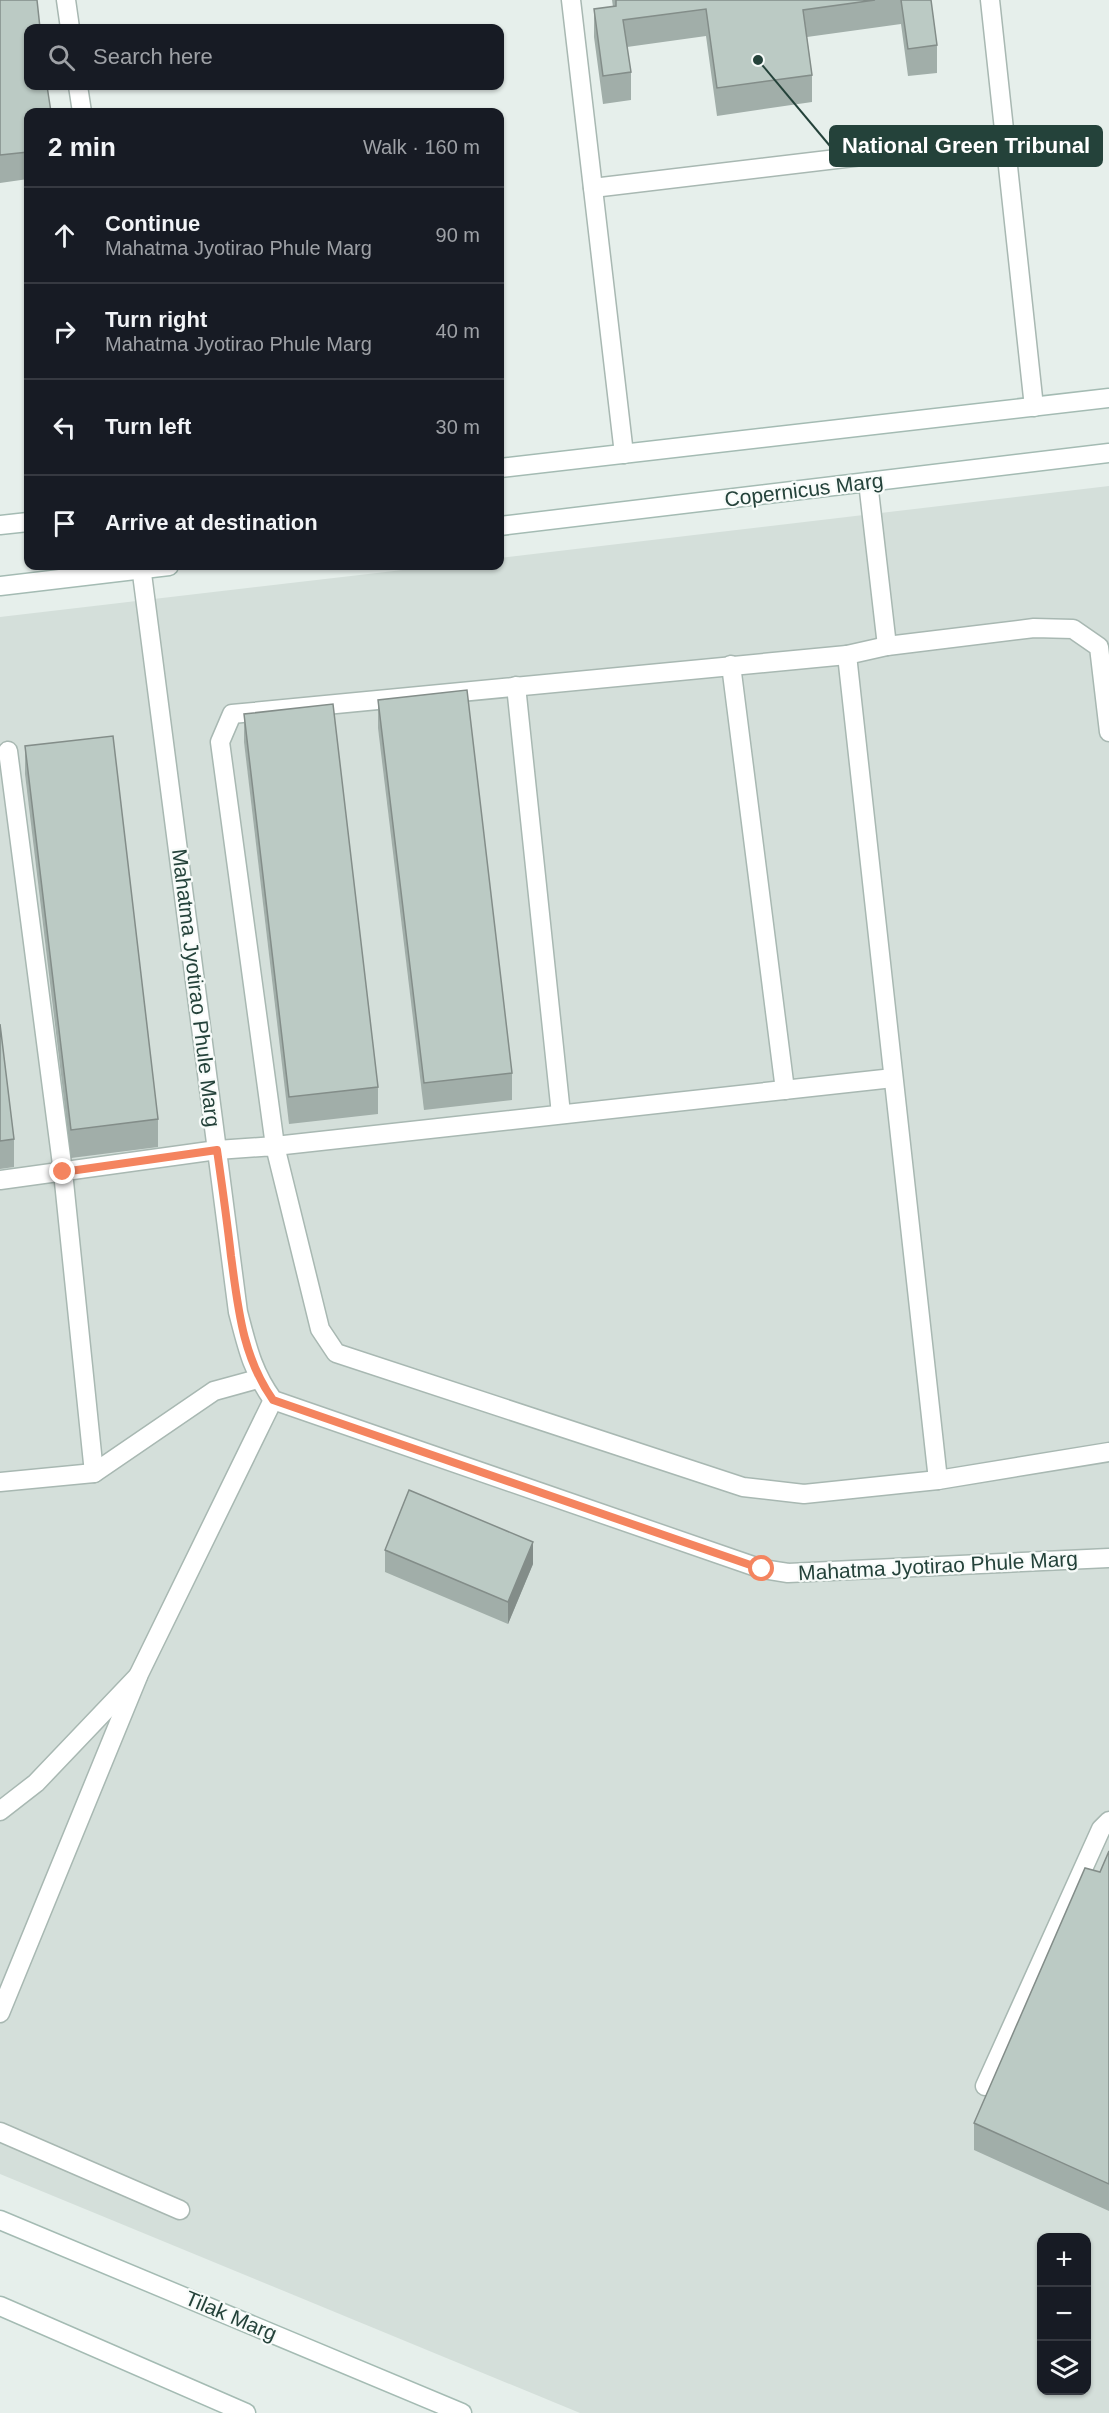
<!DOCTYPE html>
<meta charset="utf-8">
<style>
:root{--surface:#171b24;--page:#20242c;--text:#f1f3f6;--muted:#9ea1a6;--line:#363941}
body{margin:0;font-family:Arial,sans-serif;background:var(--page);color:var(--text)}
.controls{position:absolute;right:18px;bottom:18px;display:grid;overflow:hidden;border-radius:12px;box-shadow:0 2px 4px #0004}
.controls button{width:54px;height:54px;display:grid;place-items:center;padding:0;border:0;border-bottom:2px solid var(--line);background:var(--surface);color:var(--text);font:30px sans-serif}
.stop{position:absolute;width:18px;height:18px;margin:-14px;border:4px solid #f4845f;border-radius:50%;background:#fff}
.stop.end{background:#f4845f;border-color:#fff;box-shadow:0 2px 6px #0008}
.list{margin:0;padding:0;list-style:none}
h2{display:flex;justify-content:space-between;align-items:center;height:78px;margin:0;padding:0 24px;font-size:26px}
h2 small{font-size:20px;font-weight:400;color:var(--muted)}
.list li{display:grid;grid-template-columns:39px 1fr auto;gap:18px;align-items:center;box-sizing:border-box;height:96px;padding:0 24px;border-top:2px solid var(--line)}
.list b{display:block;font-size:22px;white-space:nowrap}
.list p{margin:0;font-size:20px;white-space:nowrap;color:var(--muted)}
.list em{font-size:20px;font-style:normal;color:var(--muted)}
.icon{flex:none;width:33px;height:33px;fill:none;stroke:currentColor;stroke-width:2;stroke-linecap:round;stroke-linejoin:round}
.map{position:relative;flex:none;width:1109px;height:2413px;overflow:hidden}
.search{position:absolute;background:var(--surface);box-shadow:0 2px 4px #0004;left:24px;top:24px;width:480px;height:66px;display:flex;align-items:center;gap:15px;box-sizing:border-box;padding:0 21px;border-radius:12px;color:var(--muted);font-size:22px}
.panel{position:absolute;background:var(--surface);box-shadow:0 2px 4px #0004;left:24px;top:108px;width:480px;height:462px;border-radius:12px}
.map>svg:first-child{display:block}
.built{fill:#d4dfda;fill-rule:evenodd}
.lines{fill:none;stroke-linecap:round;stroke-linejoin:round}
.lane-casing{stroke:#a8b8b2;stroke-width:21}
.street-casing{stroke:#a8b8b2;stroke-width:21}
.secondary-casing{stroke:#a4bbb3;stroke-width:21}
.lane{stroke:#fff;stroke-width:18}
.street{stroke:#fff;stroke-width:18}
.secondary{stroke:#fff;stroke-width:18}
.wall{fill:#a1aea9}
.shaded-wall{fill:#838d89}
.building{fill:#bbcac4;stroke:#838d89;stroke-width:1.5}
.route{stroke:#f4845f;stroke-width:8}
.labels{text-anchor:middle;stroke-width:4.5;stroke-linejoin:round;paint-order:stroke}
.street-label{font-size:21px;fill:#24423a;stroke:#f7fbf9}
.leader{fill:none;stroke:#24423a;stroke-width:2}
.callout-dot{fill:#24423a;stroke:#f7fbf9;stroke-width:2}
.callout{fill:#24423a;stroke:#24423a;stroke-width:2}
.callout-label{font-size:22px;text-anchor:middle;font-weight:bold;fill:#fff}
</style>
<div class="map">
<svg width="1109" height="2413" viewBox="0 0 1109 2413">
<rect width="100%" height="100%" fill="#e6efeb"/>
<path class="built" d="M1109 486V2413H580L0 2174V617L437 566H500V558ZM1042 2238H1086V2390H1042Z"/>
<g class="lines">
<defs>
<g id="lane">
<path d="M571 0 624 454"/>
<path d="M990 0 1034 407"/>
<path d="M593 188 1005 139"/>
<path d="M868 482 887 646"/>
<path d="M847 655 232 714 220 742 275 1146 893 1078"/>
<path d="M731 665 785 1090"/>
<path d="M516 686 561 1114"/>
<path d="M1109 732 1099 647 1073 629 1034 628 887 646 847 655 938 1480 1109 1452"/>
<path d="M8 751 63 1172 94 1473"/>
<path d="M0 1180 217 1150 275 1146 320 1329 336 1353 743 1487 804 1494 938 1480"/>
<path d="M0 1482 94 1473 214 1391 258 1379"/>
<path d="M0 1811 36 1783 138 1676"/>
<path d="M985 2086 1101 1829 1109 1821"/>
<path d="M0 2132 180 2210"/>
</g>
<g id="street">
<path d="M66 0 70 28"/>
<path d="M78 86 82 112"/>
<path d="M141 566 238 1312C247 1346 252 1371 273 1400L762 1569 788 1573 1109 1558"/>
<path d="M0 2013 139 1674 273 1400"/>
</g>
<g id="secondary">
<path d="M500 468 1109 398"/>
<path d="M0 525 28 522"/>
<path d="M500 526 1109 453"/>
<path d="M0 586 169 566"/>
<path d="M0 2220 462 2413"/>
<path d="M0 2306 246 2413"/>
</g>
</defs>
<use href="#lane" class="lane-casing"/>
<use href="#street" class="street-casing"/>
<use href="#secondary" class="secondary-casing"/>
<use href="#lane" class="lane"/>
<use href="#street" class="street"/>
<use href="#secondary" class="secondary"/>
</g>
<g class="wall">
<path d="M0 0 28 112V179L0 183Z"/>
<path d="M612 0H931L937 45V73L908 76 901 24 807 37 812 75V102L717 116 706 36 627 47 631 72V100L603 104 594 37V9L613 7Z"/>
<path d="M378 700 512 1073V1100L424 1110 378 728Z"/>
<path d="M244 714 378 1087V1114L289 1124 244 742Z"/>
<path d="M25 746 158 1119V1147L71 1158 25 774Z"/>
<path d="M0 1024 14 1139V1167L0 1169Z"/>
<path d="M385 1550 533 1564 508 1624 385 1572Z"/>
<path d="M1109 1851V2211L974 2150V2123L1100 1872Z"/>
</g>
<path class="shaded-wall" d="M533 1542V1564L508 1624V1602Z"/>
<g class="building">
<path d="M0 0H37L40 28H28V86H47L51 112H28V152L0 155Z"/>
<path d="M616 0H875L803 10 812 75 717 88 706 9 623 20 631 72 603 76 594 9 616 6Z"/>
<path d="M901 0H931L937 45 908 49Z"/>
<path d="M467 690 512 1073 424 1083 378 700Z"/>
<path d="M333 704 378 1087 289 1097 244 714Z"/>
<path d="M113 736 158 1119 71 1130 25 746Z"/>
<path d="M0 1024 14 1139 0 1141Z"/>
<path d="M409 1490 533 1542 508 1602 385 1550Z"/>
<path d="M1109 1851V2184L974 2123 1085 1868 1100 1872Z"/>
</g>
<g class="lines">
<path class="route" d="M63 1172 217 1150C222 1185 227 1220 231 1256 238 1307 242 1356 273 1400L762 1569"/>
</g>
<g class="labels">
<g class="street-label">
<text transform="translate(804 490) rotate(-7)" y="7">Copernicus Marg</text>
<text transform="translate(196 988) rotate(83)" y="7">Mahatma Jyotirao Phule Marg</text>
<text transform="translate(938 1566) rotate(-3)" y="7">Mahatma Jyotirao Phule Marg</text>
<text transform="translate(231 2316) rotate(23)" y="7">Tilak Marg</text>
</g>
</g>
<path class="leader" d="M758 60L830 146"/>
<circle class="callout-dot" cx="758" cy="60" r="6"/>
<rect class="callout" x="830" y="126" width="272" height="40" rx="6"/>
<g class="callout-label">
<text x="966" y="153">National Green Tribunal</text>
</g>
</svg>
<div class="controls">
<button>+</button>
<button>−</button>
<button><svg class="icon" aria-label="layers" viewBox="0 0 24 24"><path d="M12 4l9 5-9 5-9-5zM3 14l9 5 9-5"/></svg></button>
</div>
<div class="stop" style="left:762px;top:1569px"></div>
<div class="stop end" style="left:63px;top:1172px"></div>
<div class="search"><svg class="icon" aria-label="search" viewBox="0 0 24 24"><circle cx="10" cy="10" r="6"/><path d="M15 15l6 6"/></svg>Search here</div>
<section class="panel">
<h2>2 min<small>Walk · 160 m</small></h2>
<ul class="list">
<li><svg class="icon" aria-label="ahead" viewBox="0 0 24 24"><path d="M12 20V5M6 11l6-6 6 6"/></svg><div><b>Continue</b><p>Mahatma Jyotirao Phule Marg</p></div><em>90 m</em></li>
<li><svg class="icon" aria-label="right" viewBox="0 0 24 24"><path d="M7 20v-9h11M14 6l5 5-5 5"/></svg><div><b>Turn right</b><p>Mahatma Jyotirao Phule Marg</p></div><em>40 m</em></li>
<li><svg class="icon" aria-label="left" viewBox="0 0 24 24"><path d="M17 20v-9H6M10 6l-5 5 5 5"/></svg><div><b>Turn left</b></div><em>30 m</em></li>
<li><svg class="icon" aria-label="arrive" viewBox="0 0 24 24"><path d="M6 21V4h12l-3 4 3 4H6"/></svg><div><b>Arrive at destination</b></div></li>
</ul>
</section>
</div>
